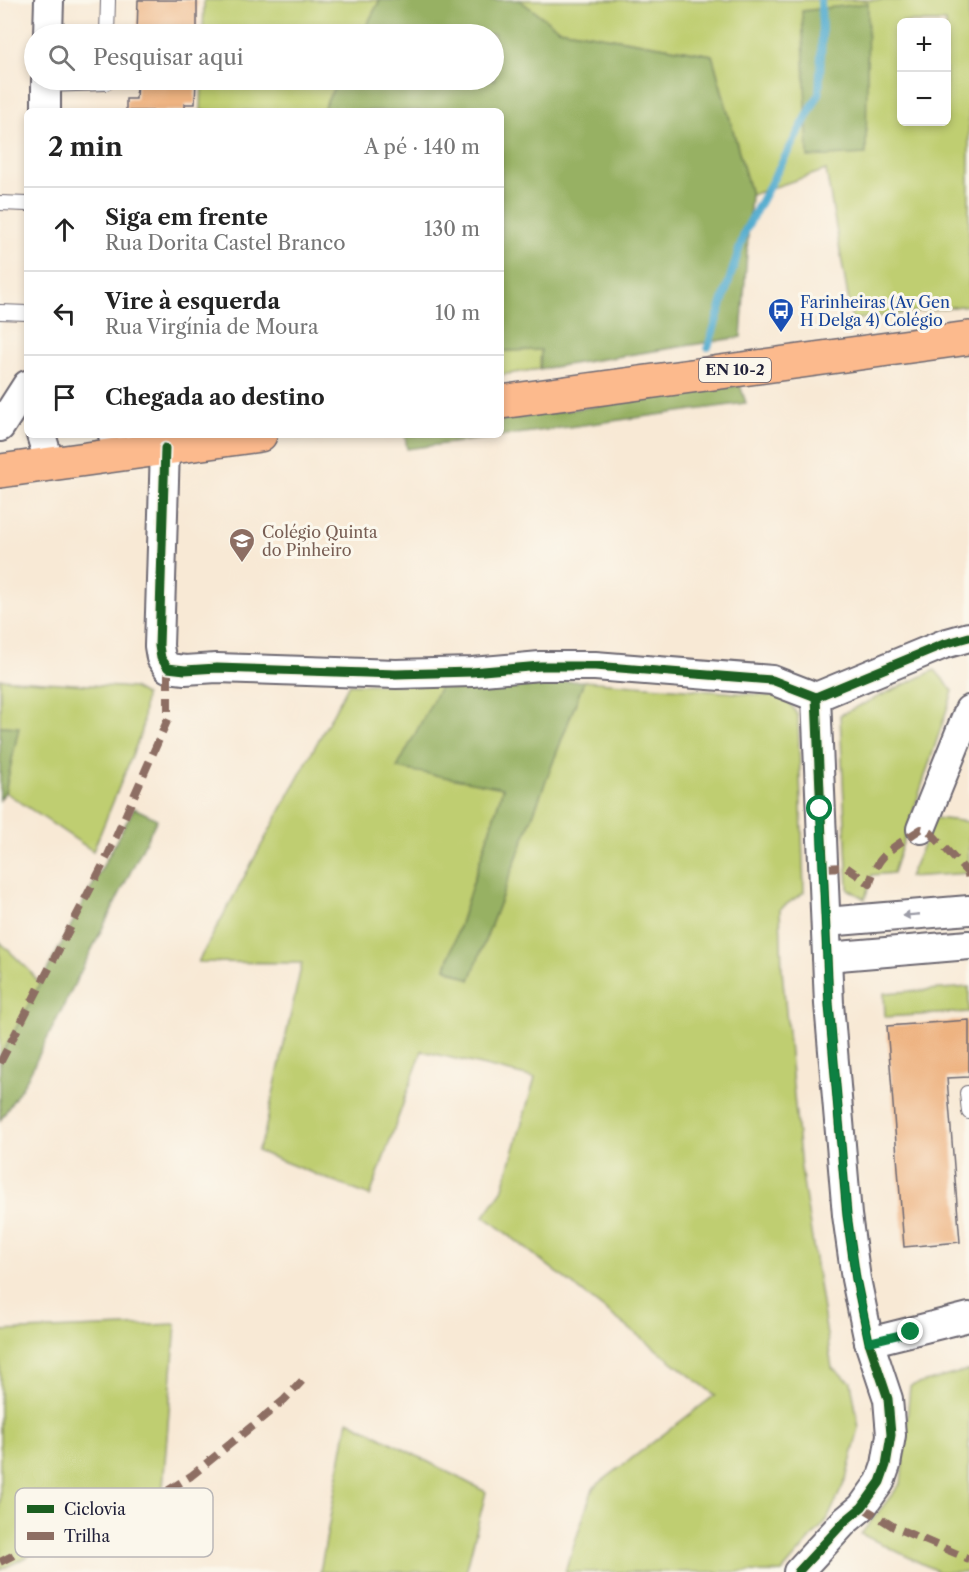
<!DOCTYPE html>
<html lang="pt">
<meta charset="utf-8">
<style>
:root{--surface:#fff;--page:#f2f2f2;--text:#222;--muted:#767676;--line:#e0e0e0}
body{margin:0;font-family:"Libre Caslon Text",serif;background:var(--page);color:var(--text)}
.controls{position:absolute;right:18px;top:18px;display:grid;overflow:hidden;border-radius:9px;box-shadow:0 3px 9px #0003}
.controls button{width:54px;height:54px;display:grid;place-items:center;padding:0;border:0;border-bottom:2px solid var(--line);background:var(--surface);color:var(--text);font:30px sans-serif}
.stop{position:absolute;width:18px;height:18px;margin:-14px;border:4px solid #0b8043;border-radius:50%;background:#fff}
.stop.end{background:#0b8043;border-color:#fff;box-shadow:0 2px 6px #0008}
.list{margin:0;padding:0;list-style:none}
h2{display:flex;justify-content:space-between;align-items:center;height:78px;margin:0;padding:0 24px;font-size:26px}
h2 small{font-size:20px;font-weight:400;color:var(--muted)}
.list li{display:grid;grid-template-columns:39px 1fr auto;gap:18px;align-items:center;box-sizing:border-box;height:84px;padding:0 24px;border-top:2px solid var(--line)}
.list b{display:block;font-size:22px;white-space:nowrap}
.list p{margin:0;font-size:20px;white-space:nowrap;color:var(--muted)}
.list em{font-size:20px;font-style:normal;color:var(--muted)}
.icon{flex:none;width:33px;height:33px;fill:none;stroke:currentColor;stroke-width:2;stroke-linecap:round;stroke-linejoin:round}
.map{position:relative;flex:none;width:969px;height:1572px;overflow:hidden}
.search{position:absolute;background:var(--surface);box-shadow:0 3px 9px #0003;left:24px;top:24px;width:480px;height:66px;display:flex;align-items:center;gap:15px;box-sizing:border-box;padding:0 21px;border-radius:33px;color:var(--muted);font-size:22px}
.panel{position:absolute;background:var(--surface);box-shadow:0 3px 9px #0003;left:24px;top:108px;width:480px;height:330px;border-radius:9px}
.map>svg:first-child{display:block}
.green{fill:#bfce71;stroke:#707856;stroke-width:1.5;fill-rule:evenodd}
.forest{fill:#97b163;stroke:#5c6a4f;stroke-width:1.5}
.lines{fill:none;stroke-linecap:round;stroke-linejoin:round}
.stream{stroke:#52accf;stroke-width:8}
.building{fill:#eeb381}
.service-casing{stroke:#6d6871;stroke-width:16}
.minor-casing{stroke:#6d6871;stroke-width:32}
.primary-casing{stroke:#6d6871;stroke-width:36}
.service{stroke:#fff;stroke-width:14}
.minor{stroke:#fff;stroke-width:28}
.primary{stroke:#fcba8d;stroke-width:33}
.quiet{stroke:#8d6e63;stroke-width:8;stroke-dasharray:15 8;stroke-linecap:butt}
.cycleway-casing{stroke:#fbf7ec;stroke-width:13}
.cycleway{stroke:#1b5e20;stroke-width:9}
.oneway{fill:#9c9ca7}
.route{stroke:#0b8043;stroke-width:8}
.labels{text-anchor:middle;stroke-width:6;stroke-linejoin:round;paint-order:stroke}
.shield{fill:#fbf7ec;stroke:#636270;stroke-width:1.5}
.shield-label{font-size:15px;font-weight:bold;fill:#22223b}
.transit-label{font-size:16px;fill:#164399;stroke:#fbf7ec;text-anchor:start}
.education-label{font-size:16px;fill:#785e54;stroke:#fbf7ec;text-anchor:start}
.key{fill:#fbf7ec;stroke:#bab7b7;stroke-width:1.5}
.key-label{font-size:16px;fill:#22223b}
</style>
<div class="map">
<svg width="969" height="1572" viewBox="0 0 969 1572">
<rect width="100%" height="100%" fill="#fbf7ec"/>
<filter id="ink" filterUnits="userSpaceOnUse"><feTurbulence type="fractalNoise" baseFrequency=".0167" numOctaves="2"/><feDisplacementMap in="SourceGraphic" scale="12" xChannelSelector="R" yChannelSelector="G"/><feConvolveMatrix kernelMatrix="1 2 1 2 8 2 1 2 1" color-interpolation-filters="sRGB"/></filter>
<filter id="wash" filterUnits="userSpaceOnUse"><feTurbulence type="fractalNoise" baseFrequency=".008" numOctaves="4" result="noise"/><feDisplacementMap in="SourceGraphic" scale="24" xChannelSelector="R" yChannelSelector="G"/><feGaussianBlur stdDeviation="1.35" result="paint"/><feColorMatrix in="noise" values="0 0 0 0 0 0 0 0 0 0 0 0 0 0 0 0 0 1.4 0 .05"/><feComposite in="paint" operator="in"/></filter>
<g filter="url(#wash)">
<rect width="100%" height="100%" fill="#f8e9d5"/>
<g class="green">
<path d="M204 0H380L362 34H203Z"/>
<path d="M519 0H969V305L852 320 826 170 751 195 712 55 559 29ZM902 22H946V122H902Z"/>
<path d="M202 80H338L322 111H201Z"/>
<path d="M541 350 540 369 501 375V351Z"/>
<path d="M935 670 953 691 893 873 872 875 865 899 848 889 840 715Z"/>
<path d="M0 679 133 688 145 695 142 731 93 851 5 792 19 727 0 726Z"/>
<path d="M584 681 786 697 798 716 804 892 780 909 782 970 801 1168 832 1368 851 1382 859 1428 846 1479 827 1520 782 1572H565L593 1488 715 1395 484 1216 502 1191 535 1078 422 1051 370 1196 257 1151 264 1135 302 963 198 962 349 684 441 685 503 788 446 968 470 980Z"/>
<path d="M935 818 969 822V873L909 877Z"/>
<path d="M0 942 30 971 40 984 0 1058Z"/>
<path d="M969 987V1012L885 1017 884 993Z"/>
<path d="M176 1324 161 1512 51 1545 0 1570V1331Z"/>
<path d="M969 1370V1572H939L861 1534 901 1483 910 1386Z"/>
<path d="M348 1420 486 1492 466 1572H320Z"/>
</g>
<g class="forest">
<path d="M380 0H519L559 29 712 55 751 195 741 337 540 369 541 350 501 351V111H322L338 80H494V34H362Z"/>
<path d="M868 3 866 154 808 157 802 11Z"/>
<path d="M740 385 746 403 407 449 405 435H501V420Z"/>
<path d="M584 681 470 980 446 968 503 788 397 768 441 685Z"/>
<path d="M0 726 19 727 5 792 0 800Z"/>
<path d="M134 808 157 819 27 1079 0 1121V1058Z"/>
</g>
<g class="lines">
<path class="stream" d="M708 347 745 231 819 94 822 36 821 0"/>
</g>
<g id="blocks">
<g class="building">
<path d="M138 0H197V34H137Z"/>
<path d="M137 80H196L195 104H185V111H126V99H136Z"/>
<path d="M969 1020V1077L947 1078 960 1242 904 1247 887 1026Z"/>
</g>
</g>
</g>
<g filter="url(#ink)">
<use href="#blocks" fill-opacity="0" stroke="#6d6871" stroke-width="1.5"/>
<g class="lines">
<defs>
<g id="service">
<path d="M107 34 108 0"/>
<path d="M46 85 106 83V80"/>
<path d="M0 203 27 204"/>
<path d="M0 312 27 313"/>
<path d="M969 1093H967L969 1112"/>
</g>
<g id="minor">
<path d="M48 34 49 0"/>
<path d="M46 111V80"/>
<path d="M0 427 27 385"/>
<path d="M41 435 50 464"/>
<path d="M113 435 148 450"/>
<path d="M165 448 159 646 161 658 168 668 185 670 217 668 396 674 472 672 540 666H595L772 680 816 697"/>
<path d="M921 829 969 710"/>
<path d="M826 922 969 910"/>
<path d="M827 957 969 945"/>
<path d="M869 1342 969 1317"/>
<path d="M798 1572 845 1521 862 1507 880 1482 886 1465 891 1435 888 1399 869 1342 856 1279 847 1215 829 1004 816 697 944 644 969 637"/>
</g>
<g id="primary">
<path d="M501 402 969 338"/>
<path d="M0 471 260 435"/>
</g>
</defs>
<use href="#service" class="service-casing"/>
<use href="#minor" class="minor-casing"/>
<use href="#primary" class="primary-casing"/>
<use href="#service" class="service"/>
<use href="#minor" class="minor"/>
<use href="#primary" class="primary"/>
<g class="quiet">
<path d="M824 868 846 867 870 884C876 854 897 845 921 829L929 831 968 873 969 884"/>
<path d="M0 1063 108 855 168 719V668"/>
<path d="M862 1507 894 1527 969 1559"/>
<path d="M0 1562 91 1516 151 1501 191 1476 284 1400 302 1381"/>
</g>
<defs>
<g id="cycleway">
<path d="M165 448 159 646 161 658 168 668 185 670 217 668 396 674 472 672 540 666H595L772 680 816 697"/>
<path d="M798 1572 845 1521 862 1507 880 1482 886 1465 891 1435 888 1399 869 1342 856 1279 847 1215 829 1004 816 697 944 644 969 637"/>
</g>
</defs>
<use href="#cycleway" class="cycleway-casing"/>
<use href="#cycleway" class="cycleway"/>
</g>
<defs><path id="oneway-solid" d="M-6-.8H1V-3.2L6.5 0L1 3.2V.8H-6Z" transform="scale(1.5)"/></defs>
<use class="oneway" href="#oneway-solid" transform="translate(911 915) rotate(175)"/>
</g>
<g class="lines" filter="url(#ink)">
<path class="route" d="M820 809 829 1004 847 1215 856 1279 869 1342 911 1332"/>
</g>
<defs>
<symbol id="bus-pin" viewBox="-11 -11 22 30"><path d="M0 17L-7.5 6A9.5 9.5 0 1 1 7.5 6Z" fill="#1a4fb4" stroke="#fbf7ec"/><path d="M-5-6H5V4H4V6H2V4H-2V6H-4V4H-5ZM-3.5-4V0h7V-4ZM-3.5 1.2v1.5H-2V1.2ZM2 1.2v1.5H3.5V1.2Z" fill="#fff"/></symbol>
<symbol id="school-pin" viewBox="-11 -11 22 30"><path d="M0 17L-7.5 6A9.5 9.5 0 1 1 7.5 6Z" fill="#8d6e63" stroke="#fbf7ec"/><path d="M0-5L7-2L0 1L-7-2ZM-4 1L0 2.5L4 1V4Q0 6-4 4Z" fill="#fff"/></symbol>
</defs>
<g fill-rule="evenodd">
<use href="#bus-pin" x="766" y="296" width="30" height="40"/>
<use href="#school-pin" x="227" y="526" width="30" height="40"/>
</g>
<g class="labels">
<rect class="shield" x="699" y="358" width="72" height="24" rx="4.5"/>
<g class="shield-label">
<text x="735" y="375">EN 10-2</text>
</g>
<g class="transit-label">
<text x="800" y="308">Farinheiras (Av Gen<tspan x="800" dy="18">H Delga 4) Colégio</tspan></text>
</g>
<g class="education-label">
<text x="262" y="538">Colégio Quinta<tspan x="262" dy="18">do Pinheiro</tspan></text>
</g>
</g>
<rect x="15" y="1488" width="198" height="69" rx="9" class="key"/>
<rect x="27" y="1505" width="27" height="8" fill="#1b5e20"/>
<rect x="27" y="1532" width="27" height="8" fill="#8d6e63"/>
<g class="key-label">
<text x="64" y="1515">Ciclovia</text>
<text x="64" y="1542">Trilha</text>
</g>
</svg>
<div class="controls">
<button>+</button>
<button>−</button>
</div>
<div class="stop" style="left:820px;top:809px"></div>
<div class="stop end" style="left:911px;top:1332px"></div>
<div class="search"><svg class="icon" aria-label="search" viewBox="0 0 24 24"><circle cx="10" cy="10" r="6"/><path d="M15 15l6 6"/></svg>Pesquisar aqui</div>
<section class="panel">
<h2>2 min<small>A pé · 140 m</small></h2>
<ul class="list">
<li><svg class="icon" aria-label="ahead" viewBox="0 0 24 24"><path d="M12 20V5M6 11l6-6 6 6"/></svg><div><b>Siga em frente</b><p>Rua Dorita Castel Branco</p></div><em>130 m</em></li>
<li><svg class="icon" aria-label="left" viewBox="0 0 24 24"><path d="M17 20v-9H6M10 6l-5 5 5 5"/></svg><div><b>Vire à esquerda</b><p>Rua Virgínia de Moura</p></div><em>10 m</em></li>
<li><svg class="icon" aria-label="arrive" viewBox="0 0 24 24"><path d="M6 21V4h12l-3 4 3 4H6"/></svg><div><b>Chegada ao destino</b></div></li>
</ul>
</section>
</div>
